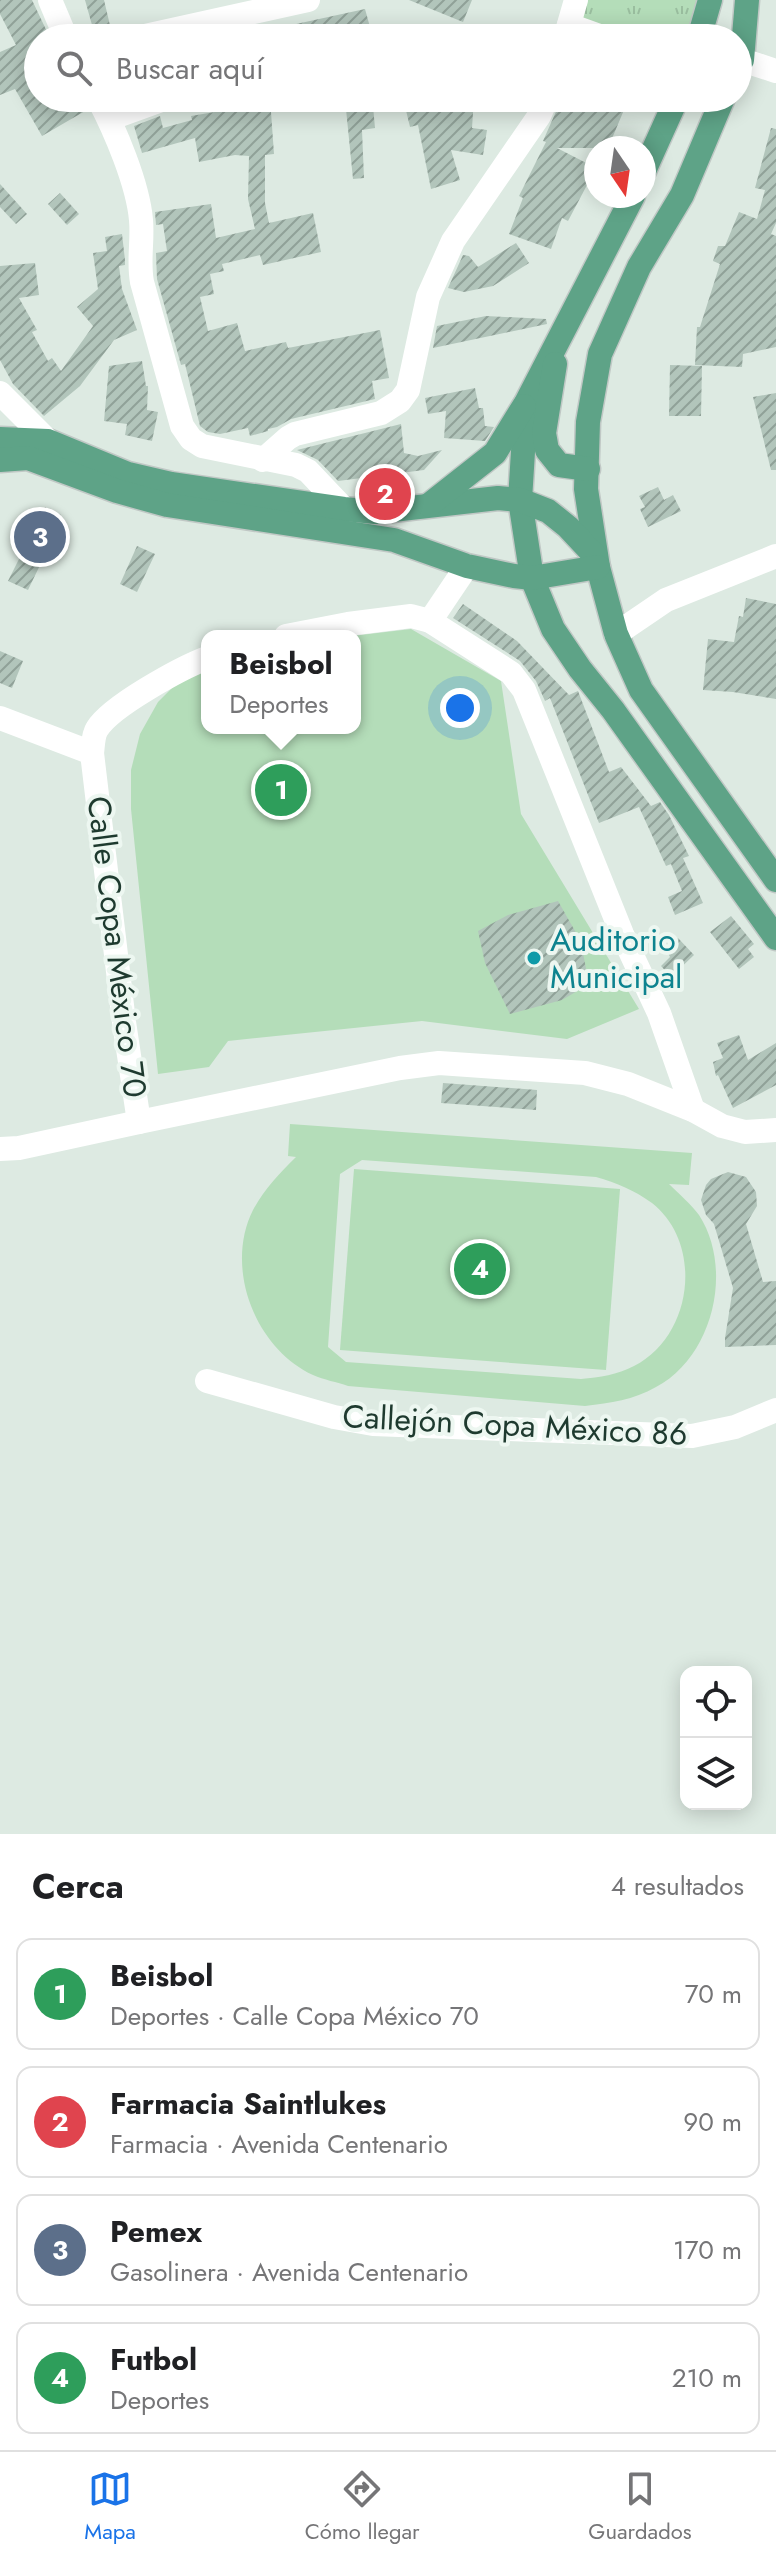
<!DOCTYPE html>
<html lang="es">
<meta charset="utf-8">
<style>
:root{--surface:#fff;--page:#f2f2f2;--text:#202124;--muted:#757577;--line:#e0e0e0;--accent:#1a73e8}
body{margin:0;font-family:Jost,sans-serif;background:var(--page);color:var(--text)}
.controls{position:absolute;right:24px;bottom:24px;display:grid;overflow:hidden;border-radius:16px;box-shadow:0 4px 20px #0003}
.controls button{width:72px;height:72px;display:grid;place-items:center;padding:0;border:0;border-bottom:2px solid var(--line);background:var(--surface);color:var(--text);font:40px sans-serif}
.compass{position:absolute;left:584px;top:136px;width:72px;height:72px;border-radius:50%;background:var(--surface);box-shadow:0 4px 20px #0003;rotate:167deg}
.you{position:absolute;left:460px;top:708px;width:28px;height:28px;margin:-20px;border:6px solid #fff;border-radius:50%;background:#1a73e8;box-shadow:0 0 0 12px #1a73e833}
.badge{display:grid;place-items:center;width:52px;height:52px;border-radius:50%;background:var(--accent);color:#fff;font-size:26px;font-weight:700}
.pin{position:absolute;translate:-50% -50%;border:4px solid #fff;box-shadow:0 2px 8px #0006}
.popup{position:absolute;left:201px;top:630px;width:160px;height:104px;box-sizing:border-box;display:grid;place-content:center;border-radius:16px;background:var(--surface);filter:drop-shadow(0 2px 6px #0005);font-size:26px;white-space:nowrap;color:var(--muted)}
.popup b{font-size:30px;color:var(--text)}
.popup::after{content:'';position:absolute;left:50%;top:100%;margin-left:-16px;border:16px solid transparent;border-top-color:var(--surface)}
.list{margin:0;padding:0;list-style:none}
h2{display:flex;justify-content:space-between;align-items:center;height:104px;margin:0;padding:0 32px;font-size:34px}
h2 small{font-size:26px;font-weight:400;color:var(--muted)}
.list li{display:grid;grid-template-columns:52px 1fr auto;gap:24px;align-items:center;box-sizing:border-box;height:112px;margin:0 16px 16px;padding:0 16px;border:2px solid var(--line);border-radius:16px}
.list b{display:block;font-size:30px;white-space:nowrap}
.list p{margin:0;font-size:26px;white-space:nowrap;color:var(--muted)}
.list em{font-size:26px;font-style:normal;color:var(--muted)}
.icon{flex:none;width:44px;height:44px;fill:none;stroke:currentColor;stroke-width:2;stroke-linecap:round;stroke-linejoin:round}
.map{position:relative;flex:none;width:776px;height:1834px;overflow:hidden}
.search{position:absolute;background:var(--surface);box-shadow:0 4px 20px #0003;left:24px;right:24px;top:24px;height:88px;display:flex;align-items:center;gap:20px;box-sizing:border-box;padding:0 28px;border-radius:44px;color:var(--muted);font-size:30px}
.sheet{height:616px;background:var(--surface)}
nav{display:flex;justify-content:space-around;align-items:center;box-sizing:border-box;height:112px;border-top:2px solid var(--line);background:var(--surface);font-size:22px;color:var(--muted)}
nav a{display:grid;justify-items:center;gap:4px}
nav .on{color:var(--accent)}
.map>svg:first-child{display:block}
.park{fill:url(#park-tufts)}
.pitch{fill:#b4ddb9;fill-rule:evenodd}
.building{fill:url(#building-hatch)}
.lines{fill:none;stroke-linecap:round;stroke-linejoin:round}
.major-casing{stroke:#c0c8c5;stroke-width:27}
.minor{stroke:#fff;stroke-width:24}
.major{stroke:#5ea387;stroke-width:24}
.culture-dot{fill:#0f9aa8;stroke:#edf7f1;stroke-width:3}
.labels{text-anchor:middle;stroke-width:8;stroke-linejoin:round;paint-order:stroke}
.culture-label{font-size:32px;fill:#0d838f;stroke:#edf7f1;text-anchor:start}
.street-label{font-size:32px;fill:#1e3a2f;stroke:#edf7f1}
</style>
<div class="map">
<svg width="776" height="1834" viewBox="0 0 776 1834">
<defs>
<pattern id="park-tufts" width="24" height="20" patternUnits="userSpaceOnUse" patternTransform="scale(2)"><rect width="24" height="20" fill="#b4ddb9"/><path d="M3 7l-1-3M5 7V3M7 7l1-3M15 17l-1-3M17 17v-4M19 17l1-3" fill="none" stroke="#9abe9f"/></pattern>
<pattern id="building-hatch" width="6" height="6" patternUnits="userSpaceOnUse" patternTransform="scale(2)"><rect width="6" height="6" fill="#b2c5bb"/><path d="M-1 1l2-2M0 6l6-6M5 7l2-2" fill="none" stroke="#90a198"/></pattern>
</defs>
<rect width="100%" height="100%" fill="#ddeae2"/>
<path class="park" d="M583 0H703L695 38H622L577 21Z"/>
<g class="pitch">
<path d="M411 629 501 681 521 814 639 1009 567 1039 422 1021 228 1041 209 1067 158 1074 131 809V770L140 734 158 702 181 679 207 665V728H355V636H352Z"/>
<path d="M290 1124 692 1153 689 1185 669 1184C679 1194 691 1204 699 1215 734 1269 713 1357 656 1387 633 1400 611 1403 585 1406L348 1386C337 1382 324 1380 313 1375 255 1348 224 1268 253 1210 265 1188 279 1174 296 1157L288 1156ZM362 1160 596 1177C617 1183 634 1190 652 1203 704 1244 693 1336 634 1366 617 1375 600 1377 581 1379L346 1362 328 1347 340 1174Z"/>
<path d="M354 1169 620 1189 606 1370 340 1350Z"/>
</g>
<g class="building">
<path d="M0 0H32L50 38H38V98H79L85 111 42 136 15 89 0 95V52L16 45 0 14Z"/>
<path d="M85 0H104L113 38H81L78 28 92 25Z"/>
<path d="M409 0H472L463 22Z"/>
<path d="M365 9 370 27 360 29 362 38H265L264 31Z"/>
<path d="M237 98H270L274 154 265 155V203L269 223 313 213 321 252 263 265 260 255 222 264 224 271 210 274 214 294 200 297 208 331 237 323 245 351 286 342 288 348 380 330 389 378 372 381 375 399 291 419 277 427 268 429V431L250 436 248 428 220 434 208 432 200 426 185 364 181 365 157 279 156 253 167 251 163 224 156 225 155 212 211 204 216 238 255 229 248 199 249 156 235 155 199 162 195 138 142 153 134 126 160 116 163 128 192 120 191 116 238 108Z"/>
<path d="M403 98H474L472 128 487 130 483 155 451 150 460 180 431 189 418 125 410 127Z"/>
<path d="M562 98H629L608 148H557L596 168 568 221 562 218 551 249 509 234 523 198 519 196 546 142 543 141Z"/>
<path d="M373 106 375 128 362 130 364 178 353 179 346 109Z"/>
<path d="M771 128 776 129V223L771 234 776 236V347L743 354 742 367 695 365 697 327H700L720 264 713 261 718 246H725L739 212 757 219 765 190 755 188Z"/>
<path d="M0 184 27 214 16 224 0 207Z"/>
<path d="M60 193 79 214 67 225 48 204Z"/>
<path d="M122 234 125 260V265L119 266 122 289 137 330 114 340 80 386 44 416 13 384 0 360V266L35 263 39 295 19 298 37 330 32 332 48 361 52 358 61 371 93 326 77 307 98 289 93 253 107 251 105 237Z"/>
<path d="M516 243 529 263 493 286 464 292 448 288 463 255 469 256 478 267Z"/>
<path d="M486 316 546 319 547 324 433 348 437 326Z"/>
<path d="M142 361 146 386H148L147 410 158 412 152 441 125 435 127 424 104 421 109 366Z"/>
<path d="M670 365 702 366 701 416H669Z"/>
<path d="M475 388 479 408H483L485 426 494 427 485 441 444 438 446 411 428 414 425 398Z"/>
<path d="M776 393V470H771L753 397Z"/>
<path d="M401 424 404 453 418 456 442 450 424 470 338 481 318 460 297 450Z"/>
<path d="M658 487 664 500 673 495 681 511 648 527 640 509 645 507 639 496Z"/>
<path d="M45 507 61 515 45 547 55 551 49 564 42 561 28 590 8 581Z"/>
<path d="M137 546 155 554 137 592 120 584Z"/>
<path d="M746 598 776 604V699L733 692 703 690 708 639 734 642 739 616 743 617Z"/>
<path d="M463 604 517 641 569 695 578 691 609 772 621 767 651 806 660 802 669 815 689 856 683 858 703 903 675 915 668 897 682 891 671 864 666 866 639 807 599 823 550 698 545 701 536 681 520 661 453 618Z"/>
<path d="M0 651 23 661 12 688 0 683Z"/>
<path d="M558 901 575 931 583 953 589 984 562 1000 510 1014 485 963 478 931 508 915Z"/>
<path d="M731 916 754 944 748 949 754 957 739 969 710 932Z"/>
<path d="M678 938 694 955 671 977 661 966 670 957 667 951Z"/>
<path d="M739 1035 748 1060 776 1043V1085L733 1108 718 1075 716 1076 713 1062 723 1058 717 1043Z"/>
<path d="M443 1083 537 1090 536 1110 441 1103Z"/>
<path d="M728 1172 746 1177 756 1192 757 1206 746 1224 763 1282 776 1281V1345L725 1347V1338L733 1288 714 1224 706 1215 701 1200 706 1185 711 1179Z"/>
</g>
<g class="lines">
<defs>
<g id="major">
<path d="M699 38 710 0"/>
<path d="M738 67 742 60 747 0"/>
<path d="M723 98 682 195 639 267 600 354 588 422 586 489 598 567 616 634 641 690 776 880"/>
<path d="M644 171 677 98"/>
<path d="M633 196 526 403 520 500 532 578 553 629 580 669 613 710 776 938"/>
<path d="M555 364 544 433 547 450 559 465 588 469"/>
<path d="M0 439 48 441 128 474 171 484 344 509 375 512 498 498 520 500 548 511 568 527 596 557"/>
<path d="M0 460 28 458 117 491 167 505 394 540 467 566 514 576 532 578 598 567"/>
<path d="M429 505 495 453 524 406"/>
</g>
</defs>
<use href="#major" class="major-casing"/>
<g class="minor">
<path d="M50 0 66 38"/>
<path d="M569 25 605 38"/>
<path d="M136 38 308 0"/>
<path d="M565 38 576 0"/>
<path d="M742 60 776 71"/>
<path d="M98 98C115 130 138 184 141 220 143 242 138 260 142 282L182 426 191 439 202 446 296 465 308 471 344 509"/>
<path d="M109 119 167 98"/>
<path d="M0 393 48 441"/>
<path d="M263 460 288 438 295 434 381 413 400 401 408 390 428 297 453 241 539 116 547 98"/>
<path d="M430 621 511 673 524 690 622 934 659 1013 693 1110"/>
<path d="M616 634 666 600 776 556"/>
<path d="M286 636 348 624 411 616 430 621 467 566"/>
<path d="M207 658C181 668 111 706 97 729 93 735 93 746 92 753L124 1022 139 1122 400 1068 439 1063 585 1073 628 1084 693 1110 722 1126 745 1132 776 1130"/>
<path d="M0 718 92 753"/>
<path d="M0 1149 19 1148 139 1122"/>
<path d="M207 1381 334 1417 373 1424 692 1436 735 1427 776 1410"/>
</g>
<use href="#major" class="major"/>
</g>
<circle class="culture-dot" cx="534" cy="958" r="8"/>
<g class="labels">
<g class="culture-label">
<text x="550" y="951">Auditorio<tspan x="550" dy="37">Municipal</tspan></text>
</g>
<g class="street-label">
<text transform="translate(117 947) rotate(83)" y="11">Calle Copa México 70</text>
<text transform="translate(515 1425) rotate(3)" y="11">Callejón Copa México 86</text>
</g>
</g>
</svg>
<div class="controls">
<button><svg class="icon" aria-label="locate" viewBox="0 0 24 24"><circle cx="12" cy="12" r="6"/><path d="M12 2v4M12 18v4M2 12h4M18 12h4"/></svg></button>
<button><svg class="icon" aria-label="layers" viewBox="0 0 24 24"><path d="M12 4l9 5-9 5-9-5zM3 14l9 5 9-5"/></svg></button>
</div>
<svg class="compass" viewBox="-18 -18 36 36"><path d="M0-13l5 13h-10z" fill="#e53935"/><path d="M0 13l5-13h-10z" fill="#757577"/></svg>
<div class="you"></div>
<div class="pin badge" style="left:281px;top:790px;background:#2e9e5b">1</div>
<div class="popup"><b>Beisbol</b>Deportes</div>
<div class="pin badge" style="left:385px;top:494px;background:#e0444e">2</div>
<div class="pin badge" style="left:40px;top:537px;background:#5c6f8a">3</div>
<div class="pin badge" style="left:480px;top:1269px;background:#2e9e5b">4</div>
<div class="search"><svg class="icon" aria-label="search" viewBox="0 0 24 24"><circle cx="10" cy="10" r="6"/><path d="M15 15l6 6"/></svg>Buscar aquí</div>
</div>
<section class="sheet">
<h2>Cerca<small>4 resultados</small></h2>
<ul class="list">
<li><span class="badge" style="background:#2e9e5b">1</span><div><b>Beisbol</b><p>Deportes · Calle Copa México 70</p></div><em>70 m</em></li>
<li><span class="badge" style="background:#e0444e">2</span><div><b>Farmacia Saintlukes</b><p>Farmacia · Avenida Centenario</p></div><em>90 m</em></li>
<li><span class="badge" style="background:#5c6f8a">3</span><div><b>Pemex</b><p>Gasolinera · Avenida Centenario</p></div><em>170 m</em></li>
<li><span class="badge" style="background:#2e9e5b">4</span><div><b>Futbol</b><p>Deportes</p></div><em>210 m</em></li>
</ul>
</section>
<nav>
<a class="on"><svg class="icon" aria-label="map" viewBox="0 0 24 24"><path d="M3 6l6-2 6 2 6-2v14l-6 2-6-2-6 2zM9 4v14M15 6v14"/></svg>Mapa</a>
<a><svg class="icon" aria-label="directions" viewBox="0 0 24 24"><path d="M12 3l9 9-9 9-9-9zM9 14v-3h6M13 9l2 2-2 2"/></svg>Cómo llegar</a>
<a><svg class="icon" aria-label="saved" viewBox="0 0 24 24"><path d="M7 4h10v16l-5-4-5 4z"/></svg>Guardados</a>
</nav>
